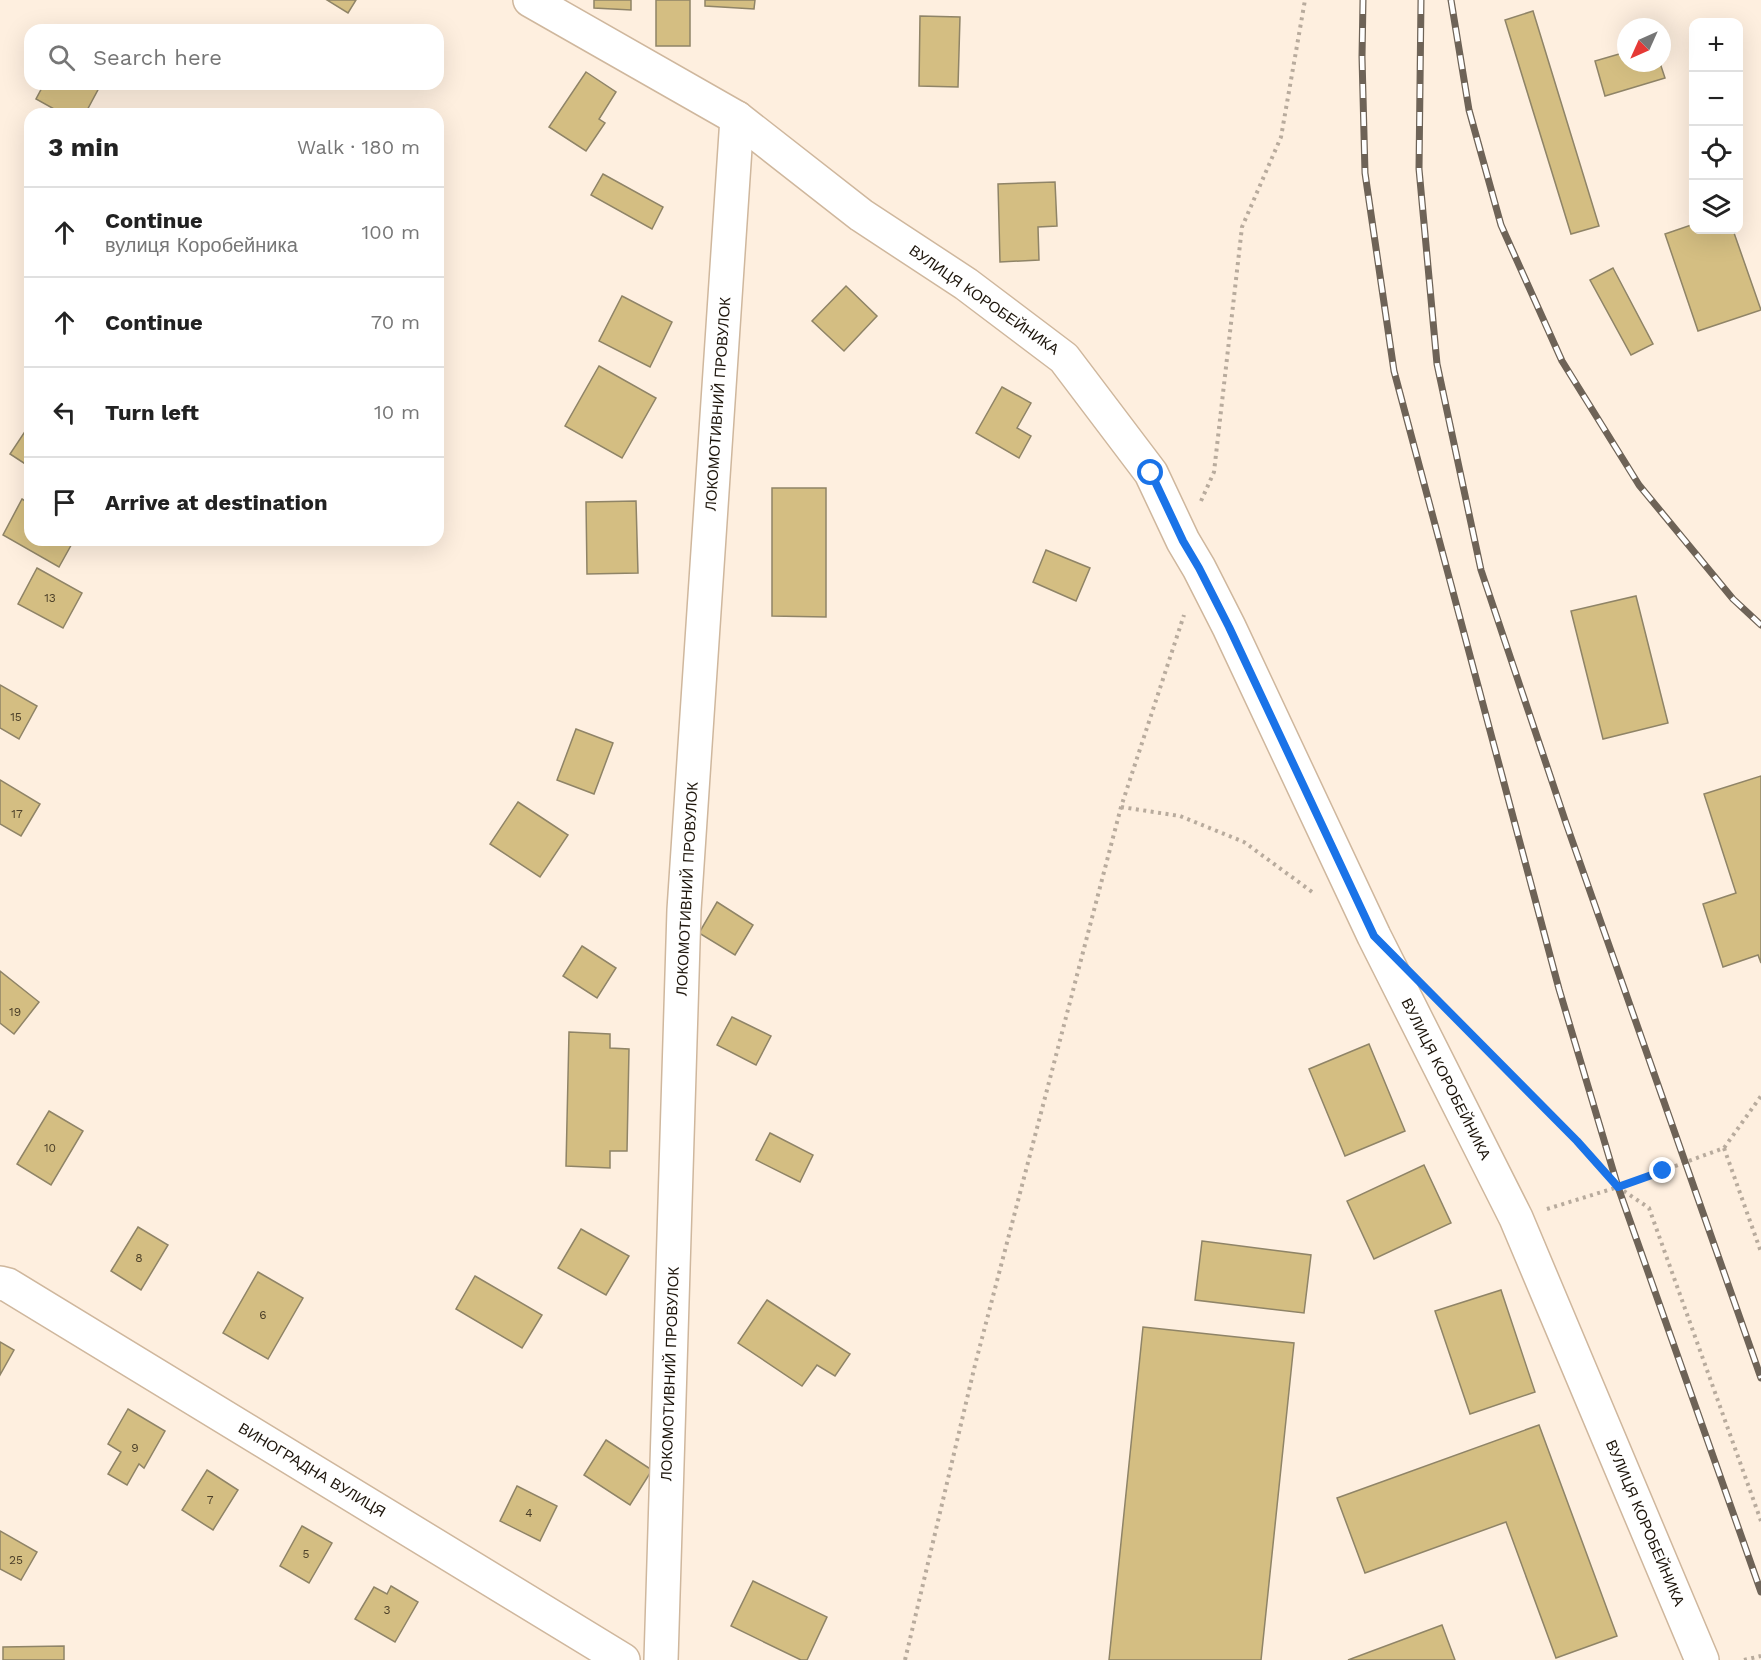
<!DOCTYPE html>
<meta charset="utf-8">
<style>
:root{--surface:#fff;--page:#f2f2f2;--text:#222;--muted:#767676;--line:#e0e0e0}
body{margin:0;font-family:"Work Sans",sans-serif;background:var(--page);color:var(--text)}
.controls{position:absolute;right:18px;top:18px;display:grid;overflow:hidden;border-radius:12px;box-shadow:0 6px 24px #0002}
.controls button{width:54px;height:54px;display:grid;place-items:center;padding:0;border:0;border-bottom:2px solid var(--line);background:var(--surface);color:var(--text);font:30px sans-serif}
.compass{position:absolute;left:1617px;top:18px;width:54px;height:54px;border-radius:50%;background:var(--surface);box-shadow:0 6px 24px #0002;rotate:225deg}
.stop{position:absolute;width:18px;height:18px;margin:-14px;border:4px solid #1a73e8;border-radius:50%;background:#fff}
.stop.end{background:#1a73e8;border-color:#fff;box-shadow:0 2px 6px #0008}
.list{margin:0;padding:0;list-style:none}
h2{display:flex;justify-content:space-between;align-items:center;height:78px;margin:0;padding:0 24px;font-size:26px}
h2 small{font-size:20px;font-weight:400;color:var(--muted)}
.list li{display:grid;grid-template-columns:39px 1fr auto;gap:18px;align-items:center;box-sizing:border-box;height:90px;padding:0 24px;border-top:2px solid var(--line)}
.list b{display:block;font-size:22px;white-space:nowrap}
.list p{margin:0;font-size:20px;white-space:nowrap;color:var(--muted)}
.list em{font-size:20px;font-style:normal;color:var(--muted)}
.icon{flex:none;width:33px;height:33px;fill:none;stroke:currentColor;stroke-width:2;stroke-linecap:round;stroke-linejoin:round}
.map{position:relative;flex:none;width:1761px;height:1660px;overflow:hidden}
.search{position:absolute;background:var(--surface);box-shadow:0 6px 24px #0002;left:24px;top:24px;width:420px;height:66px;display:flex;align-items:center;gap:15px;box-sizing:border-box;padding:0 21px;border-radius:18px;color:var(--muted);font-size:22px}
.panel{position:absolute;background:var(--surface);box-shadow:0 6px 24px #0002;left:24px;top:108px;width:420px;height:438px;border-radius:18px}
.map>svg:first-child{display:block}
.building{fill:#d4be82;stroke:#8f8467;stroke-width:1.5}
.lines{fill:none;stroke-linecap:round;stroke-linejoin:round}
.minor-casing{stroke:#cfb79d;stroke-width:36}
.path{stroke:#b8ab9d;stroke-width:4;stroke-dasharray:3 4.5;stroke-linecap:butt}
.minor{stroke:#fff;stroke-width:33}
.rail-casing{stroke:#6e6357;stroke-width:7}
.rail{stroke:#fff;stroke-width:4.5;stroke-dasharray:14;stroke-linecap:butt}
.route{stroke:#1a73e8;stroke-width:8}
.labels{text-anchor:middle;stroke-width:4.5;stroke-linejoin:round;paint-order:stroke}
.number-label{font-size:12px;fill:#4b3f29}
.street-label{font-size:15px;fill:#1d150b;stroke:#fff}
</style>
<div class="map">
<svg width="1761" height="1660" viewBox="0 0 1761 1660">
<rect width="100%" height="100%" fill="#feefdf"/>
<g class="building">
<path d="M327 0H356L348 13Z"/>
<path d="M594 0H631V10L594 8Z"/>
<rect x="656" y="0" width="34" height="46"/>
<path d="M705 0H755L754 9 705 6Z"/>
<path d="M1533 11 1599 226 1571 234 1505 20Z"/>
<path d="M920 16 960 17 958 87 919 86Z"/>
<path d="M1626 52V63H1660L1665 78 1605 96 1595 61Z"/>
<path d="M586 72 616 92 599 119 605 123 586 151 549 127Z"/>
<path d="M44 84H97L100 86 85 114H63L36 99Z"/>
<path d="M603 174 663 207 652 229 591 195Z"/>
<path d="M1055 182 1057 226 1038 227 1039 260 1000 262 998 184Z"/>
<path d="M1694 224V230H1733L1761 310 1698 331 1665 234Z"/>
<path d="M1613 268 1653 344 1631 355 1590 280Z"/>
<path d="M846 286 877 316 844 351 812 321Z"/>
<path d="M622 296 672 322 650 367 599 341Z"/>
<path d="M599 366 656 398 622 458 565 426Z"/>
<path d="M1002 387 1031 403 1017 428 1031 436 1019 458 976 433Z"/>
<path d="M30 424V467L10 454Z"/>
<path d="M772 488H826V617L772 616Z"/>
<path d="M22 499 30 504V540H74L59 567 3 535Z"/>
<path d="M636 501 638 573 587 574 586 502Z"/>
<path d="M1046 550 1090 568 1076 601 1033 582Z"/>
<path d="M37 568 82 593 63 628 18 604Z"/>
<path d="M1636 596 1668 723 1603 739 1571 611Z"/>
<path d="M0 685 37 706 19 739 0 728Z"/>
<path d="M576 729 613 743 594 794 557 780Z"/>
<path d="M1761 776V963L1758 955 1723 967 1703 904 1736 893 1704 794Z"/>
<path d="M0 780 40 804 21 836 0 824Z"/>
<path d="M518 802 568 835 540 877 490 844Z"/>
<path d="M717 902 753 925 735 955 699 933Z"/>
<path d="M582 946 616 968 597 998 563 976Z"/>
<path d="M0 971 39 1002 14 1034 0 1023Z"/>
<path d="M732 1017 771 1036 756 1065 717 1045Z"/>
<path d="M569 1032 610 1034V1048L629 1049 627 1151H610V1168L566 1166Z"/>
<path d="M1369 1044 1405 1131 1345 1156 1309 1069Z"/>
<path d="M49 1111 83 1131 51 1185 17 1164Z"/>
<path d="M770 1133 813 1155 800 1182 756 1160Z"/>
<path d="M1424 1165 1451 1223 1374 1259 1347 1201Z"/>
<path d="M138 1227 168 1245 141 1290 111 1271Z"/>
<path d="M581 1229 629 1256 606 1295 558 1268Z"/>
<path d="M1202 1241 1311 1255 1304 1313 1195 1300Z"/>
<path d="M258 1272 303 1298 268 1359 223 1333Z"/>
<path d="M475 1276 542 1315 522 1348 456 1309Z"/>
<path d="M1501 1290 1535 1392 1470 1414 1435 1311Z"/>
<path d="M767 1300 850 1354 835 1376 817 1365 802 1386 738 1343Z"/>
<path d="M1143 1327 1294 1343 1261 1660H1109Z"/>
<path d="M0 1342 14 1350 0 1375Z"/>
<path d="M128 1409 165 1431 144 1468 139 1464 127 1485 108 1474 121 1452 108 1444Z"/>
<path d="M1539 1425 1617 1636 1556 1658 1506 1522 1365 1573 1337 1498Z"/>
<path d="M606 1440 652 1470 630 1505 584 1475Z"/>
<path d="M207 1470 238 1490 213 1530 182 1510Z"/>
<path d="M517 1486 557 1506 540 1541 500 1521Z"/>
<path d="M302 1526 332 1543 309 1583 280 1566Z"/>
<path d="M0 1531 37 1552 21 1580 0 1569Z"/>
<path d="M753 1581 827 1617 807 1660H801L731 1626Z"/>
<path d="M391 1586 418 1602 395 1642 355 1619 374 1587 387 1594Z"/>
<path d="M1442 1625 1455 1660H1348Z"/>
<path d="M64 1646V1660H3V1647Z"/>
</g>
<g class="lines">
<defs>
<g id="minor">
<path d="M530 0 737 118 861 215 966 284 1064 358 1151 473 1183 541 1199 568 1229 627 1374 936 1516 1218 1702 1660"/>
<path d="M0 1283 8 1285 623 1660"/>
<path d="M661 1660 684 910 737 118"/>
</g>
</defs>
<use href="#minor" class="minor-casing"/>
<g class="path">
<path d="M1201 501 1214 472 1242 227 1281 137 1305 0"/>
<path d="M1121 807 1180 816 1244 842 1315 894"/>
<path d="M1452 1013 1577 1141 1618 1187 1649 1208 1761 1521"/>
<path d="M1724 1148 1761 1252"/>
<path d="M1547 1209 1618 1187 1724 1148 1761 1096"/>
<path d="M905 1660 975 1365 1121 807 1184 615"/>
<path d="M1744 1660 1761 1656"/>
</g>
<use href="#minor" class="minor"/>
<defs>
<g id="rail">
<path d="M1363 0 1362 57 1365 173 1394 371 1559 989 1618 1187 1761 1592"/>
<path d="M1421 0 1419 169 1437 364 1481 570 1566 823 1761 1378"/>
<path d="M1451 0 1469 110 1501 225 1562 361 1639 485 1733 599 1761 625"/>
</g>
</defs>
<use href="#rail" class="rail-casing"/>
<use href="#rail" class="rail"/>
</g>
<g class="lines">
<path class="route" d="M1151 473 1183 541 1199 568 1229 627 1374 936 1577 1141 1618 1187 1663 1171"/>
</g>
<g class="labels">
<g class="number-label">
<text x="50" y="602">13</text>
<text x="16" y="721">15</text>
<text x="17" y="818">17</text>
<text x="15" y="1016">19</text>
<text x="50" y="1152">10</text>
<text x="139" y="1262">8</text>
<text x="263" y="1319">6</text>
<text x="135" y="1452">9</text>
<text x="210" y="1504">7</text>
<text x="529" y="1517">4</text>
<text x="306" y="1558">5</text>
<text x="16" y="1564">25</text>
<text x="387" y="1614">3</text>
</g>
<g class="street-label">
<text transform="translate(984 300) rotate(35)" y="5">ВУЛИЦЯ КОРОБЕЙНИКА</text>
<text transform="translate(718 404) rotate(-86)" y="5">ЛОКОМОТИВНИЙ ПРОВУЛОК</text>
<text transform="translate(687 889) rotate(-87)" y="5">ЛОКОМОТИВНИЙ ПРОВУЛОК</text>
<text transform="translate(1446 1079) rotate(63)" y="5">ВУЛИЦЯ КОРОБЕЙНИКА</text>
<text transform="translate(670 1374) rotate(-88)" y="5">ЛОКОМОТИВНИЙ ПРОВУЛОК</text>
<text transform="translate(312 1470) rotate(31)" y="5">ВИНОГРАДНА ВУЛИЦЯ</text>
<text transform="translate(1645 1523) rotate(67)" y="5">ВУЛИЦЯ КОРОБЕЙНИКА</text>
</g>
</g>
</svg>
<div class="controls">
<button>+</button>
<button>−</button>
<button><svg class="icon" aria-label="locate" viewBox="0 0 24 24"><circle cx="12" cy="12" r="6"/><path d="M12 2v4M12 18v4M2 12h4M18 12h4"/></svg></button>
<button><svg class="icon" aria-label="layers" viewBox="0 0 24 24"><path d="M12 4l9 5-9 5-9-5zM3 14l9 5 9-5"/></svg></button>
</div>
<svg class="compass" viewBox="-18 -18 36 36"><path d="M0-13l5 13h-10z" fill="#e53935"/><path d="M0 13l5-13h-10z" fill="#767676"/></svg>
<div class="stop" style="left:1151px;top:473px"></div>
<div class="stop end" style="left:1663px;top:1171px"></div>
<div class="search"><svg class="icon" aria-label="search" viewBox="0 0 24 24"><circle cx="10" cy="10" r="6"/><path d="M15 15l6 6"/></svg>Search here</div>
<section class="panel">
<h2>3 min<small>Walk · 180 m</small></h2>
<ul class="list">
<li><svg class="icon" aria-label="ahead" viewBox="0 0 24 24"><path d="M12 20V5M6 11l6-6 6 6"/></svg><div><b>Continue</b><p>вулиця Коробейника</p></div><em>100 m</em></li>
<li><svg class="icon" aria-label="ahead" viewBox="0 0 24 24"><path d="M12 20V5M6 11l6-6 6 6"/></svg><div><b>Continue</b></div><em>70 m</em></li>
<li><svg class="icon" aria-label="left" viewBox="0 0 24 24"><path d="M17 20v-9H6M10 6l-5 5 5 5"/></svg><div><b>Turn left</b></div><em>10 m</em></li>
<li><svg class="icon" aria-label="arrive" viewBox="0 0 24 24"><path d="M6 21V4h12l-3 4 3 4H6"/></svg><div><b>Arrive at destination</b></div></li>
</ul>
</section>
</div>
